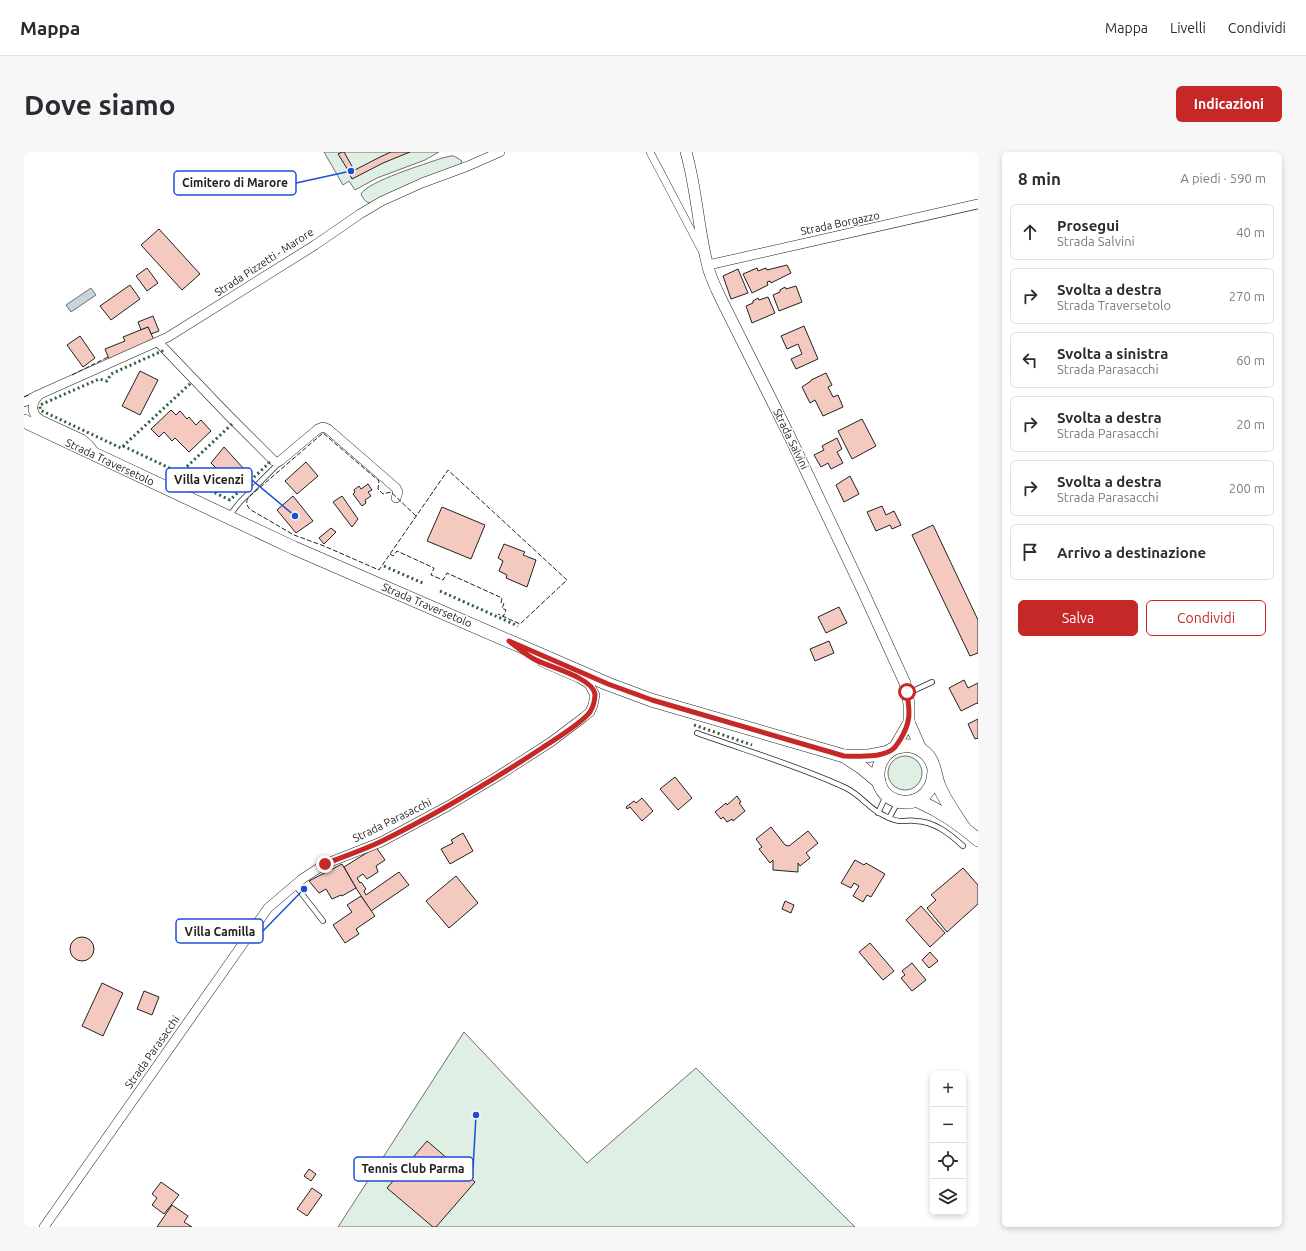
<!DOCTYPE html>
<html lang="it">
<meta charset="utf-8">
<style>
:root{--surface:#fff;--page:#f7f7f7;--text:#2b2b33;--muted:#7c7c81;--line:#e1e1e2;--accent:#c62828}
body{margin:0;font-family:Ubuntu,sans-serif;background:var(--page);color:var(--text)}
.controls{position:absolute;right:12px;bottom:12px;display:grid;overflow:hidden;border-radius:6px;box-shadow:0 2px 6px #0003}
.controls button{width:36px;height:36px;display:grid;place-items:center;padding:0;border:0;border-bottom:1px solid var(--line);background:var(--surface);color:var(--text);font:20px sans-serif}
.stop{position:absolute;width:12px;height:12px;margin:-9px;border:3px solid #c62828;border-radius:50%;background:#fff}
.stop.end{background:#c62828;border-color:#fff;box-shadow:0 1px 4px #0008}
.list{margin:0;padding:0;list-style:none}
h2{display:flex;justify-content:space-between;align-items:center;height:52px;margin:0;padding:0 16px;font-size:17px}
h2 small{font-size:13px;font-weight:400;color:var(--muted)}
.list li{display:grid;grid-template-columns:26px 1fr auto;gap:12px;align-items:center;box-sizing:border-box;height:56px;margin:0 8px 8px;padding:0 8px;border:1px solid var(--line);border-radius:6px}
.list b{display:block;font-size:15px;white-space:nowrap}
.list p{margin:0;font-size:13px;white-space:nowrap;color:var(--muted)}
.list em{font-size:13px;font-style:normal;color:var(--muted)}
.actions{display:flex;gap:8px;padding:12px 16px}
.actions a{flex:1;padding:9px 0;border:1px solid var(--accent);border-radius:6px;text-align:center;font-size:14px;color:var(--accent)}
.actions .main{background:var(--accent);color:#fff}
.icon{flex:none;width:22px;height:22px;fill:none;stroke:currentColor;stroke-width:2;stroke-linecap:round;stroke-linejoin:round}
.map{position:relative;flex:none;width:954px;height:1075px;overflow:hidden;border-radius:6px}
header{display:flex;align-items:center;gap:24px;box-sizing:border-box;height:56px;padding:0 20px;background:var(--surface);border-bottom:1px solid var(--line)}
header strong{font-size:19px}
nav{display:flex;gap:22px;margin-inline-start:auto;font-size:14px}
.intro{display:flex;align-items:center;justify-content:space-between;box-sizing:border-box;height:96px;padding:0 24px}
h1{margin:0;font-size:28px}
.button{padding:10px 18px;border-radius:6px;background:var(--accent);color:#fff;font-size:14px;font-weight:700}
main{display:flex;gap:24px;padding:0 24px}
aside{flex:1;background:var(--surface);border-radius:6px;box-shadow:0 2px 6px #0003}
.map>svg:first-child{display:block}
.green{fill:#e0efe3;stroke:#6f6f6f}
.water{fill:#c7d3dd;stroke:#6f6f6f}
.building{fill:#f3c9c0;stroke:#222}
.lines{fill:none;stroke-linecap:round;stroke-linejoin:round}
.service-casing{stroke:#222;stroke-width:6}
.pedestrian-casing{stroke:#222;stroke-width:8}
.minor-casing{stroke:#222;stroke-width:10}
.tertiary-casing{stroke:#222;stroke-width:12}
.secondary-casing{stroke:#222;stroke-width:14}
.service{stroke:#fff;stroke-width:4.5}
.pedestrian{stroke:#fff;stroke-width:7}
.minor{stroke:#fff;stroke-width:9}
.tertiary{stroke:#fff;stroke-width:11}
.secondary{stroke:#fff;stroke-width:13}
.hedge{stroke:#2f5e38;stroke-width:3;stroke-dasharray:2 3;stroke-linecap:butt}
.fence{stroke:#222;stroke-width:1;stroke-dasharray:5 2;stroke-linecap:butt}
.route{stroke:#c62828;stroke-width:5}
.labels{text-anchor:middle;stroke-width:3;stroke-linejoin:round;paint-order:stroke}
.street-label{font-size:11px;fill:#222;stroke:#fff}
.leader{fill:none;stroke:#1d4ed8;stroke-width:1.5}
.callout-dot{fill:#1d4ed8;stroke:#fff;stroke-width:1.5}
.callout{fill:#fff;stroke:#1d4ed8;stroke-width:1.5}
.callout-label{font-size:12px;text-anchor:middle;font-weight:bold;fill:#222}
</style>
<header>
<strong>Mappa</strong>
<nav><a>Mappa</a><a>Livelli</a><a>Condividi</a></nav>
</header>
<div class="intro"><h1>Dove siamo</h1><a class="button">Indicazioni</a></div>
<main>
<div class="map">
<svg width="954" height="1075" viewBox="0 0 954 1075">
<rect width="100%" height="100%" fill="#fff"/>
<g class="green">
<path d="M300 0H415L401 8 353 26 331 38 325 29 319 33Z"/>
<path d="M427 4H430L438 9 436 13 348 51C343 52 339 47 337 42 344 29 402 12 418 6Z"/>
<circle cx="881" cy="621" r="17"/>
<path d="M440 880 563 1011 672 916 831 1075H314Z"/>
</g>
<path class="water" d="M67 136 72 143 47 160 42 153Z"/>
<g class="building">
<path d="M318 0H320L329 16 324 18 314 2Z"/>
<path d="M367 0H386L359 11 328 27 325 21 356 5Z"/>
<path d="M135 77 176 122 158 138 117 93Z"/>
<path d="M763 113 767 121 747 131 746 129 743 130 744 133 728 141 719 122 733 116 734 119 742 116 743 118Z"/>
<path d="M123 116 134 131 123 139 112 124Z"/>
<path d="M714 117 724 141 707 147 699 124Z"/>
<path d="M106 133 116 147 87 168 76 154Z"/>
<path d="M772 134 778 150 755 159 749 143 756 140V138L761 135 762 137Z"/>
<path d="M744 145 751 161 728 171 722 154 729 151V149L734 146 735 148Z"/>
<path d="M129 164 135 179 127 182 124 175 117 178 114 170Z"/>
<path d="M780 174 794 207 772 217 767 207 778 202 774 192 763 197 757 184Z"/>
<path d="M124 175 130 188 85 207 81 197 101 189 99 185Z"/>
<path d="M56 184 71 206 59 215 43 193Z"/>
<path d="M116 219 134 228 116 263 98 254Z"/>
<path d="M802 221 808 233 804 235 809 245 814 243 819 255 799 264 791 248 786 251 778 235 787 229V228Z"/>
<path d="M147 258 152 263 156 259 163 267 165 265 172 273 177 268 187 279 165 300 151 286 148 289 140 280 135 285 127 277Z"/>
<path d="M838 267 852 294 828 307 814 279Z"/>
<path d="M813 286 818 297 813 300 819 311 807 317 804 311 797 315 790 303 800 298 798 294Z"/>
<path d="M200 295 220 317 205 333 190 318 192 316 187 311Z"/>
<path d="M282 310 294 324 273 342 261 329Z"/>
<path d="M826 324 835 342 820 350 812 333Z"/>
<path d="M344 332 348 338 344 340 347 344 341 348 342 351 338 354 329 342 331 340 330 338 335 334 337 337Z"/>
<path d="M269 344 289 369 272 381 253 358Z"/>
<path d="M318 344 334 367 328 375 309 350Z"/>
<path d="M858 354 862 363 870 359 877 373 868 377 866 373 852 379 843 360Z"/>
<path d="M418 355 461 373 447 407 403 389Z"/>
<path d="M909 373 954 468V501L946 504 888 383Z"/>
<path d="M307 376 312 380 300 392 295 386Z"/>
<path d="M480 392 501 400 499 403 512 408 503 435 482 426 483 423 475 419 479 409 474 406Z"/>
<path d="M815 455 823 471 802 481 794 465Z"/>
<path d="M805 489 810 501 791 509 786 497Z"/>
<path d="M940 528 944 536 954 531V552L953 551 937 559 925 536Z"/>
<path d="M954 567V586L951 587 944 572Z"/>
<path d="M651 625 668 646 654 658 636 637Z"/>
<path d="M713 644 717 650 715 651 721 659 709 669 708 667 703 670 699 665 697 667 691 660 702 651 703 653Z"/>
<path d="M618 646 629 659 618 669 606 655 603 657 602 655 610 649 612 651Z"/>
<path d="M747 675 761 693 765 694 784 679 794 691 782 701 786 706 776 714 774 711V720L749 718V708L746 711 735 697 738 695 732 687Z"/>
<path d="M439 681 449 699 426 712 417 697 429 691 427 688Z"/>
<path d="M352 695 361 708 352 714 354 720 343 727 339 722 333 726 336 731 337 730 342 737 340 739 342 743 375 720 385 733 347 759 332 736 320 715Z"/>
<path d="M831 708 840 713 842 711 861 722 847 745 843 743 839 750 829 744 835 734 830 731 827 736 817 731Z"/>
<path d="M318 712 332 736 318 744 317 743 308 747 302 737 295 741 285 729Z"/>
<path d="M939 716 954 733V752L923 780 903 756 912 748 907 743Z"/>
<path d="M432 724 454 751 425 776 402 749Z"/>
<path d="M337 744 351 764 332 777 335 782 321 791 309 773 328 760 323 753Z"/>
<path d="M761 749 770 753 767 761 758 757Z"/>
<path d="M897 754 921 781 906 795 882 768Z"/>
<circle cx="58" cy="797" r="12"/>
<path d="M846 791 870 819 859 828 835 800Z"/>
<path d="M906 800 914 809 905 816 898 808Z"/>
<path d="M888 811 902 828 888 839 877 826 881 823 878 819Z"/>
<path d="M78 831 99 841 79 884 58 874Z"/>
<path d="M120 839 135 845 128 863 113 857Z"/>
<path d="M403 989 451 1030 412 1075H409L363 1036Z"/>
<path d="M285 1017 292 1022 287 1029 280 1024Z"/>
<path d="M137 1030 155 1043 140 1062 128 1053 133 1046 128 1042Z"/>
<path d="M288 1036 298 1043 283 1064 273 1057Z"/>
<path d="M148 1053 164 1064 160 1070 168 1075H133Z"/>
</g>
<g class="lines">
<defs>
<g id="service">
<path d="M205 364 216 350 256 310"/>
<path d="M883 540 891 538 908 530"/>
<path d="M673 581C723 599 775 614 822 636 838 644 844 656 859 663 865 666 872 670 879 669 883 669 887 668 891 669 910 669 926 682 939 694"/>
<path d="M854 661 862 644"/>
<path d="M865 666 874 650"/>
<path d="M271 733 299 769"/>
</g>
<path id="pedestrian" d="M626 0 677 97"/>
<g id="minor">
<path d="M684 113 954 52"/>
<path d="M134 190 205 264 250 309 254 310 257 308 294 277 299 275 304 277 372 336 374 340 372 346"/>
<path d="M15 243C6 252 7 262 17 268L58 287 65 293 72 302"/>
<path d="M0 250 14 243 144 185 291 93 336 62 358 49 398 31 444 14 476 0"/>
<path d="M20 1075 244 756 278 727 301 712 357 690 424 654 474 624 527 590 560 565 566 560 569 553 571 543 565 532 555 526 518 510"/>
</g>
<g id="tertiary">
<path d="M662 0C673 38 674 77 684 115 687 127 693 138 698 149L765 283 838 437 881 531 885 552V570L870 596"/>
<path d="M885 570 898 599"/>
</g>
<g id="secondary">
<path d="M0 269 270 396 584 532 627 548 820 604H844L864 600"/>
<path d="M820 604 837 615 855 630"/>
<path d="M910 619C909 662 853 658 854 622 854 615 857 608 862 602 868 596 877 593 887 594 894 595 900 599 905 605 911 613 911 624 915 634 921 649 931 662 940 676"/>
<path d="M892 648C917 659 934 671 954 688"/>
</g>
</defs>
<use href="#service" class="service-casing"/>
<use href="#pedestrian" class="pedestrian-casing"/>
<use href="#minor" class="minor-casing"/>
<use href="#tertiary" class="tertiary-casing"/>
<use href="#secondary" class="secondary-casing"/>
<use href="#service" class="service"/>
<use href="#pedestrian" class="pedestrian"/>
<use href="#minor" class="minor"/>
<use href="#tertiary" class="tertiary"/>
<use href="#secondary" class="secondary"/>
<g class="hedge">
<path d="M139 200 138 199 87 222 83 229 75 227 16 253V258L97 296 168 230"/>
<path d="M208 272 154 323 206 348 245 311 243 308"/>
<path d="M99 294 156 321"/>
<path d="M360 414 401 432"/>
<path d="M416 439 494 474"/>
<path d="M670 573 728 593"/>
</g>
<g class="fence">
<path d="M48 223 84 205"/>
<path d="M0 245 7 242"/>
<path d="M392 364 367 340 359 342 354 337 355 329 299 281 226 344C221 349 222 354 227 358L270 383 300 394 355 418 424 318 543 428 496 472 474 462"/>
<path d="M366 402 369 404 373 399 410 416 407 423 419 428 423 421 478 446 477 451 480 452 478 456 482 458 479 465"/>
</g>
</g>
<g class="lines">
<path class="route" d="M301 712C320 704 340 698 358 689 413 662 466 630 518 596 530 588 558 571 566 560 569 555 571 547 571 542 568 525 524 515 510 507 501 502 493 495 485 489L584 532 628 548 820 604C834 604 852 606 866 599 871 597 873 592 876 588 887 570 886 561 883 540"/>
</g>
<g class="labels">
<g class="street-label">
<text transform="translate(816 71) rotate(-12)" y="4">Strada Borgazzo</text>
<text transform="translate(240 110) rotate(-33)" y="4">Strada Pizzetti - Marore</text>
<text transform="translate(767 287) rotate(64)" y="4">Strada Salvini</text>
<text transform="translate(86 310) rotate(25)" y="4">Strada Traversetolo</text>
<text transform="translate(403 453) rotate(23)" y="4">Strada Traversetolo</text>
<text transform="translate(368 668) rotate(-26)" y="4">Strada Parasacchi</text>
<text transform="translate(128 900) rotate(-55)" y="4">Strada Parasacchi</text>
</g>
</g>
<path class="leader" d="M327 19L272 31M271 364L228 328M280 737L239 779M452 963L449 1017"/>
<g class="callout-dot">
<circle cx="327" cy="19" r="4"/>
<circle cx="271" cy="364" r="4"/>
<circle cx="280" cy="737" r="4"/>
<circle cx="452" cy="963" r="4"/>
</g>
<g class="callout">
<rect x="150" y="19" width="122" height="24" rx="4"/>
<rect x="142" y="316" width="86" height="24" rx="4"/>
<rect x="152" y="767" width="87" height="24" rx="4"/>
<rect x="330" y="1005" width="119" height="24" rx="4"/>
</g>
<g class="callout-label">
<text x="211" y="35">Cimitero di Marore</text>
<text x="185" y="332">Villa Vicenzi</text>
<text x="196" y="784">Villa Camilla</text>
<text x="389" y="1021">Tennis Club Parma</text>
</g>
</svg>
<div class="controls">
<button>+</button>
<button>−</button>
<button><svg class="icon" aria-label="locate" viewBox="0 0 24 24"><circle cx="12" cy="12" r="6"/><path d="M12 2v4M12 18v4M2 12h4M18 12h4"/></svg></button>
<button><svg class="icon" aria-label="layers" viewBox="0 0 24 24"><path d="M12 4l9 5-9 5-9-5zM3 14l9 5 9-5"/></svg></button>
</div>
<div class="stop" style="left:883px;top:540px"></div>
<div class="stop end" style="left:301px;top:712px"></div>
</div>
<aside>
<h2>8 min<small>A piedi · 590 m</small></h2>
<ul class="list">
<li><svg class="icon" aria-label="ahead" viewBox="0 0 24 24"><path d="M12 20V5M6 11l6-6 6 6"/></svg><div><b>Prosegui</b><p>Strada Salvini</p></div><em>40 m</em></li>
<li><svg class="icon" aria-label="right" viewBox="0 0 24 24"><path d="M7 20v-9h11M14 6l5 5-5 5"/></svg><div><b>Svolta a destra</b><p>Strada Traversetolo</p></div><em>270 m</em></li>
<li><svg class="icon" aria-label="left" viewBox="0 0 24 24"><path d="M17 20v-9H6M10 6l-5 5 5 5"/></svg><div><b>Svolta a sinistra</b><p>Strada Parasacchi</p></div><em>60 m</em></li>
<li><svg class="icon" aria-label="right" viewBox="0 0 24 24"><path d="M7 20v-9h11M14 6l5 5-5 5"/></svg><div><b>Svolta a destra</b><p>Strada Parasacchi</p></div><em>20 m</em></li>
<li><svg class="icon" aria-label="right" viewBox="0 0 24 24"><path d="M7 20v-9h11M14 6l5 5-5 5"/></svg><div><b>Svolta a destra</b><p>Strada Parasacchi</p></div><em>200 m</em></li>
<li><svg class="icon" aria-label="arrive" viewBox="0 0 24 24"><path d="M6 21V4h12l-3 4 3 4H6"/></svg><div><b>Arrivo a destinazione</b></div></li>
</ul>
<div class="actions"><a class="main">Salva</a><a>Condividi</a></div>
</aside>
</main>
